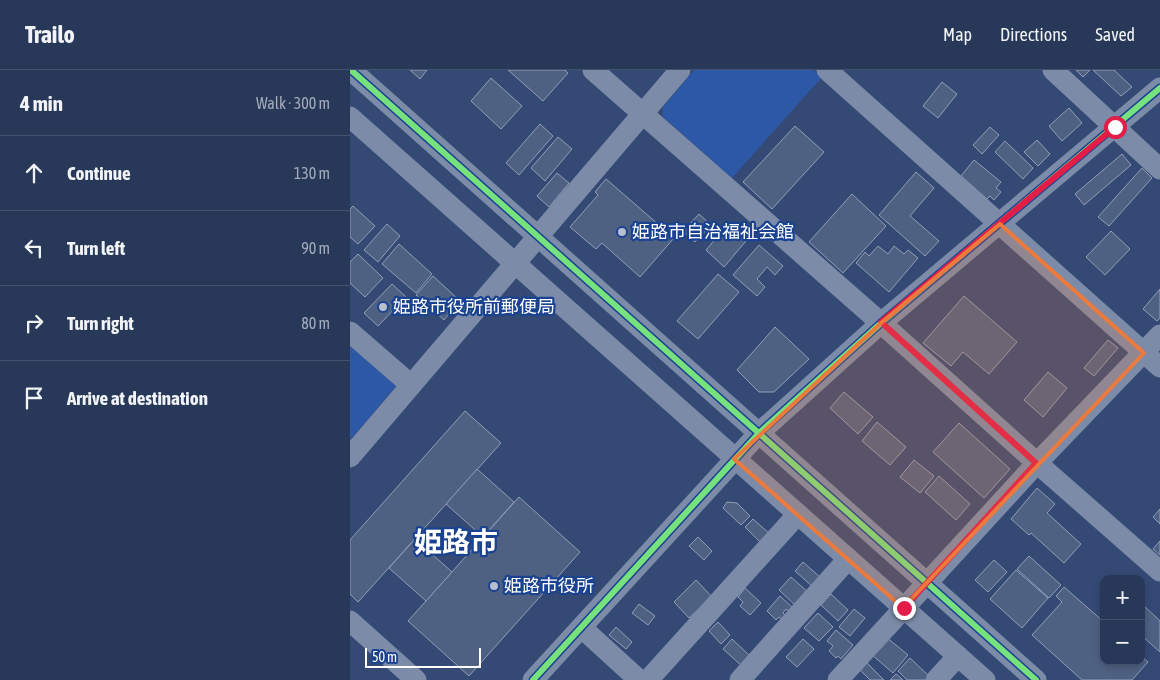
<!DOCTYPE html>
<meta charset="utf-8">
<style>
:root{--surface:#273858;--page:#2f3f5e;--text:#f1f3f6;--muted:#a4acba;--line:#43526e}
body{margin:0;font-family:"Asap Condensed","Noto Sans JP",sans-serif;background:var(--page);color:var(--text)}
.controls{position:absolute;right:15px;bottom:15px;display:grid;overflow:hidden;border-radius:10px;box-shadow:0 2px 8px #0003}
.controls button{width:45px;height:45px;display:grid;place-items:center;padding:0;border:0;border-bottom:1px solid var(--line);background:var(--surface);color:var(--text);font:25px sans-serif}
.scale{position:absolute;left:15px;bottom:12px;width:116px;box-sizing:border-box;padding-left:5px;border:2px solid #fff;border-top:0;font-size:14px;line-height:18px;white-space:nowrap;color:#fff;-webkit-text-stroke:4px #194290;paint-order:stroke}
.stop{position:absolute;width:15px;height:15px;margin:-11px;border:4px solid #e11d48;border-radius:50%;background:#fff}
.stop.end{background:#e11d48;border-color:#fff;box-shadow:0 1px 5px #0008}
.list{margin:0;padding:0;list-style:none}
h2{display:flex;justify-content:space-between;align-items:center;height:65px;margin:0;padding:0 20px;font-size:21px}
h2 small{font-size:16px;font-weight:400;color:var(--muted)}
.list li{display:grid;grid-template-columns:32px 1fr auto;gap:15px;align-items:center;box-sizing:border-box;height:75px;padding:0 20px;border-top:1px solid var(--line)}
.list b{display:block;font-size:19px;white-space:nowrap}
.list em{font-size:16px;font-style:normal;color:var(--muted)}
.icon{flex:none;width:28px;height:28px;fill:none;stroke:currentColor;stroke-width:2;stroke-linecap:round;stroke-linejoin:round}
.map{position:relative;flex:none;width:810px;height:610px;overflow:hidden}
header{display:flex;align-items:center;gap:30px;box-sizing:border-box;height:70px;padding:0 25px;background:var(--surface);border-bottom:1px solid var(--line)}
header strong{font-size:24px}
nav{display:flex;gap:28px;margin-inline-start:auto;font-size:18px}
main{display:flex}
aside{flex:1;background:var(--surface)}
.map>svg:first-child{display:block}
.green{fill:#2d58a6}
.building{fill:#4f6183;stroke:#919eb6}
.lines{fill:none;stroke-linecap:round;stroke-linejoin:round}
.minor{stroke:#7b8ba8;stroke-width:21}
.cycleway-casing{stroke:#194290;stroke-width:9}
.cycleway{stroke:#77e17e;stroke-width:6}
.route{stroke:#e11d48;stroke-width:6}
.marked{fill:#ed7a3d;fill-opacity:0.2;stroke:#ed7a3d;stroke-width:4;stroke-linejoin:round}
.poi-dot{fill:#b8c0cf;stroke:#194290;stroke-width:2}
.labels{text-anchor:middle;stroke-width:4.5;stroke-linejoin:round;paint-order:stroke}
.poi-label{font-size:18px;fill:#fff;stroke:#194290;text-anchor:start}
.town-label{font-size:28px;font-weight:bold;fill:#fff;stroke:#194290}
</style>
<header>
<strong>Trailo</strong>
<nav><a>Map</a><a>Directions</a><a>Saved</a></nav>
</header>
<main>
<aside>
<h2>4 min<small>Walk · 300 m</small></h2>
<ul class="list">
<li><svg class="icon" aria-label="ahead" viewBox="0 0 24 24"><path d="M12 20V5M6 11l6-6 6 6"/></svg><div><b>Continue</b></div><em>130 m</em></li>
<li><svg class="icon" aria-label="left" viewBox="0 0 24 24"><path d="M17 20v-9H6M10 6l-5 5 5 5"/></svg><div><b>Turn left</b></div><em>90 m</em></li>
<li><svg class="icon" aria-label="right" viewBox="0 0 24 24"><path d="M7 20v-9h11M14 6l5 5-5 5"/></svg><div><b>Turn right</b></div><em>80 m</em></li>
<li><svg class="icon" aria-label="arrive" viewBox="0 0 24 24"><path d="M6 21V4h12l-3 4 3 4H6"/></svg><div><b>Arrive at destination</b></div></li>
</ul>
</aside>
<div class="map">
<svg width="810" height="610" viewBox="0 0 810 610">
<rect width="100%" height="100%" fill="#344a75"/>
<g class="green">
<path d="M344 0H464L472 7 382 108 313 47V37Z"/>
<path d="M0 274 47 315 0 370Z"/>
</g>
<g class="building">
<path d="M60 0H77L70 9Z"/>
<path d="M158 0H215L218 3 193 31Z"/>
<path d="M726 0H740L733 7Z"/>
<path d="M743 0H764L782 17 771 26Z"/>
<path d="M141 8 172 36 151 59 121 31Z"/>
<path d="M592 12 607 24 588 48 573 36Z"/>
<path d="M719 38 732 53 712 71 699 56Z"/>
<path d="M190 54 203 66 169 105 156 93Z"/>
<path d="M445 56 474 82 422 139 393 112Z"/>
<path d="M640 57 649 65 632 84 623 75Z"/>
<path d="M208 67 222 79 195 111 181 98Z"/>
<path d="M687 70 700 84 688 96 674 82Z"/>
<path d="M655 71 683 98 673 109 645 82Z"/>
<path d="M772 84 781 95 734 135 725 124Z"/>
<path d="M624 90 651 112 646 118 651 122 644 130 640 126 637 129 611 106Z"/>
<path d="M792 98 802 108 759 156 748 147Z"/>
<path d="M566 102 584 118 560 146 589 171 575 186 529 145Z"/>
<path d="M207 103 219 113 199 137 187 126Z"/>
<path d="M256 109 324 168 290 207 252 173 246 179 220 157 248 125 245 122Z"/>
<path d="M502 124 536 156 493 203 459 172Z"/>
<path d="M3 136 25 156 8 174 0 167V139Z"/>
<path d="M349 144 361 155 345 172 333 161Z"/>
<path d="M37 154 50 166 28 192 14 180Z"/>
<path d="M377 155 396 171 374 197 356 180Z"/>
<path d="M761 161 780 179 755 205 736 187Z"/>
<path d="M49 174 82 204 66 223 32 194Z"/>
<path d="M409 175 433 196 425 205 417 197 407 209 415 217 407 226 383 205Z"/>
<path d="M528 176 538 184 544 176 554 184 558 180 568 188 539 222 506 193 515 182 519 186Z"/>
<path d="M8 184 33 208 15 227 0 213V192Z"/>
<path d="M368 204 389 222 348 269 327 251Z"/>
<path d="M83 206 110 231 94 250 66 225Z"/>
<path d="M42 214 56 227 28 256 14 243Z"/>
<path d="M810 219V248L807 251 793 239Z"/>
<path d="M614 226 667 272 639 304 613 282 601 296 573 273Z"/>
<path d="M425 257 459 289 424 322H409L387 300Z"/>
<path d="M758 270 768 278 744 306 734 298Z"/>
<path d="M698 302 717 318 693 347 674 330Z"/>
<path d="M494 322 523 347 508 364 480 338Z"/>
<path d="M115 341 151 373 8 532 0 524V470Z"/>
<path d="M527 352 556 377 540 395 512 371Z"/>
<path d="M609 353 660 399 634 428 583 382Z"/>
<path d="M564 390 584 406 570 423 550 407Z"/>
<path d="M127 399 164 432 133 467 96 434Z"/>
<path d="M589 406 620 434 606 450 575 422Z"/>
<path d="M687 418 705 434 697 443 731 474 714 493 681 463 679 465 661 449Z"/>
<path d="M169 427 230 482 119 606 58 551Z"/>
<path d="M377 432 387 433 400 446 391 455 373 438Z"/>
<path d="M810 439V454L803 447Z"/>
<path d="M403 449 421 465 412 474 395 457Z"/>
<path d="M348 467 362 481 354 490 339 476Z"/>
<path d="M65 469 102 502 76 531 39 498Z"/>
<path d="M810 471V485L803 479Z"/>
<path d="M679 486 711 515 699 528 667 499Z"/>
<path d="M644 490 657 502 638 522 625 510Z"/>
<path d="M453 492 471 508 463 517 445 501Z"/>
<path d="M666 500 698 528 672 558 640 529Z"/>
<path d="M441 507 459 523 447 537 429 520Z"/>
<path d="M346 510 362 527 339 548 324 532Z"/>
<path d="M714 517 754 552V591H791V586L798 592 782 610H732L682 565 712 532 706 526Z"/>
<path d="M395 518 411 533 400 545 390 536 393 532 388 527Z"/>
<path d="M481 524 498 540 488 551 471 535Z"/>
<path d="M430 526 444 539 441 543 436 539 433 543 437 547 434 551 429 547 426 550 417 541Z"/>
<path d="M289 534 305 546 298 555 282 543Z"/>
<path d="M792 534 810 551V582L791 565Z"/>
<path d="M504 539 515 548 500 566 489 557Z"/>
<path d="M468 543 483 557 469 571 454 558Z"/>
<path d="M368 552 380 565 371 574 359 561Z"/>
<path d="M266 557 282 572 276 579 259 565Z"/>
<path d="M486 560 503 575 491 589 488 586 486 588 479 581 483 576 477 571Z"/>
<path d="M536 567 558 585 543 603 521 584Z"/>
<path d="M382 569 400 586 392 596 373 579Z"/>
<path d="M453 569 464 579 447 597 436 587Z"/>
<path d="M560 588 581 608 579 610H557L548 601Z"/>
<path d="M515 591 534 610H520L508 598Z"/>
<path d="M546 604 553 610H540Z"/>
</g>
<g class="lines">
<g class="minor">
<path d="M1 0 686 610"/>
<path d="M243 0 531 253 687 393 810 501"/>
<path d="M477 0 810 297"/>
<path d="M703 0 810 99"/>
<path d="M0 47 635 610"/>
<path d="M0 262 61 315"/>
<path d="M0 387 330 0"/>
<path d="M0 551 66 610"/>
<path d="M232 558 289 610"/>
<path d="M183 610 409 363 531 253 810 18"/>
<path d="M298 610 448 444"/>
<path d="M390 610 498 489"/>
<path d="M488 610 687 393 810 265"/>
<path d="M586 610 608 586"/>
</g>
<defs>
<g id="cycleway">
<path d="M1 0 686 610"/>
<path d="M183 610 409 363 531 253 810 18"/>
</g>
</defs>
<use href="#cycleway" class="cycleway-casing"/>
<use href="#cycleway" class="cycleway"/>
</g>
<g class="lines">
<path class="route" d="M554 538 686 393 531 252 765 57"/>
</g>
<path class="marked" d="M650 154 794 283 553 538 384 389 531 253Z"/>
<g class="poi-dot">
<circle cx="272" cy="162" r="5"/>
<circle cx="33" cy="237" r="5"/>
<circle cx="144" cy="516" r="5"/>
</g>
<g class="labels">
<g class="poi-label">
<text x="282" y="168">姫路市自治福祉会館</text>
<text x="43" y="243">姫路市役所前郵便局</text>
<text x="154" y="522">姫路市役所</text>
</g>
<g class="town-label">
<text x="106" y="482">姫路市</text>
</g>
</g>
</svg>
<div class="controls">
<button>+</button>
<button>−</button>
</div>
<div class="scale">50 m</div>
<div class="stop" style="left:765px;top:57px"></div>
<div class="stop end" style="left:554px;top:538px"></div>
</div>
</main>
